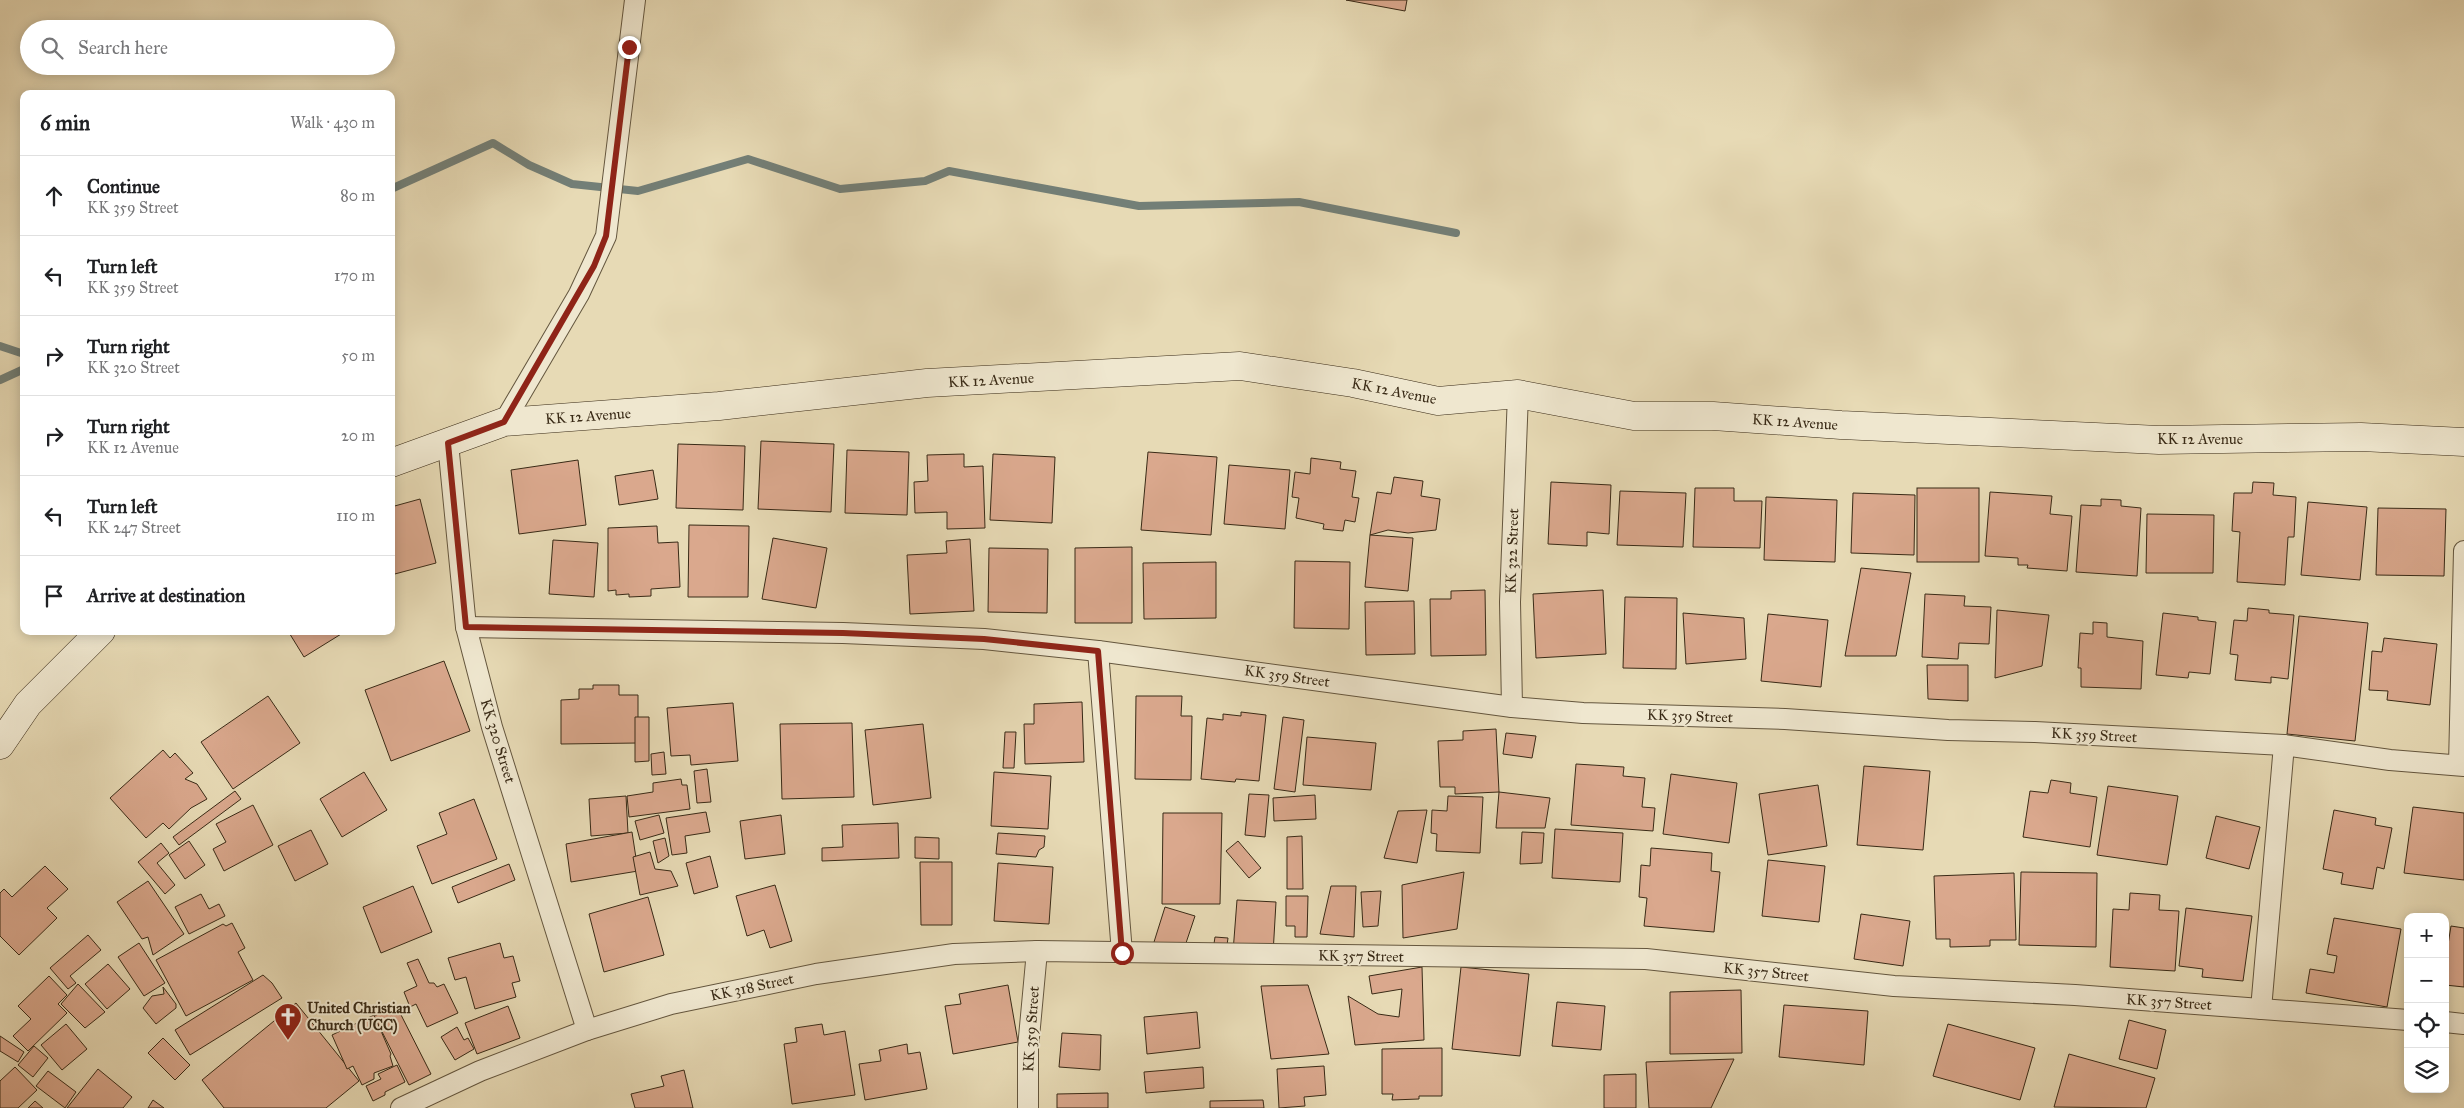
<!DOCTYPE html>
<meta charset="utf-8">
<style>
:root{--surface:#fff;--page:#f6f6f6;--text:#202124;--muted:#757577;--line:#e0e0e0}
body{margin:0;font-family:"IM FELL Great Primer",serif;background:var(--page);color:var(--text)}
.controls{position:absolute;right:15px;bottom:15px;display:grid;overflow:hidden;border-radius:10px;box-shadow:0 2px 12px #0003}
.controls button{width:45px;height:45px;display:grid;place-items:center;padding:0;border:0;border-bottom:1px solid var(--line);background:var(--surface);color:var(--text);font:25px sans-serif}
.stop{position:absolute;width:15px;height:15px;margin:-11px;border:4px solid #8f2418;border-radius:50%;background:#fff}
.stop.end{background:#8f2418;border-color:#fff;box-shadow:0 1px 5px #0008}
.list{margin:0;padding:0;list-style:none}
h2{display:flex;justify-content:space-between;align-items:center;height:65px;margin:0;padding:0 20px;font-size:21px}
h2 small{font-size:16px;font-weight:400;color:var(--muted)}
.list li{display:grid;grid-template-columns:32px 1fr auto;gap:15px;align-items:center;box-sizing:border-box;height:80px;padding:0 20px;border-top:1px solid var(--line)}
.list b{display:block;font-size:19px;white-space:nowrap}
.list p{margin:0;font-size:16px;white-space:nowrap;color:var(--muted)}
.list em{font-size:16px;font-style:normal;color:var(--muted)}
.icon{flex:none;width:28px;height:28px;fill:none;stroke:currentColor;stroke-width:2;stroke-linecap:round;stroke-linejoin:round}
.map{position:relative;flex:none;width:2464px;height:1108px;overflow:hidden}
.search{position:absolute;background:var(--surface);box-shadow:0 2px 12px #0003;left:20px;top:20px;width:375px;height:55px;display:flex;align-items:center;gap:12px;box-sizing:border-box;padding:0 18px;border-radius:28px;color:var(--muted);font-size:19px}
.panel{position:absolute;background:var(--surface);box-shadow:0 2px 12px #0003;left:20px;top:90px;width:375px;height:545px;border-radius:10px}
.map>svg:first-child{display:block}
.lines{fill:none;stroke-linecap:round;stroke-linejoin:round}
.stream{stroke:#737f77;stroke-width:8}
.building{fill:#daa88d;stroke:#392a16}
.street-casing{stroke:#64563e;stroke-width:22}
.secondary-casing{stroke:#392a16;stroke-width:29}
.street{stroke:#efe7cf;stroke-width:20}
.secondary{stroke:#efe7cf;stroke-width:28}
.route{stroke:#8f2418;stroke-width:6}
.labels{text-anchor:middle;stroke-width:4;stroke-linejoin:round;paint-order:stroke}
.street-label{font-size:15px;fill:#392a16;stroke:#efe7cf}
.poi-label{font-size:15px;font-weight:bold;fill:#392a16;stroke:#efe7cf;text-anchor:start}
</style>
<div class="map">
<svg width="2464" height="1108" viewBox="0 0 2464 1108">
<rect width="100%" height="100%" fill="#e7dab5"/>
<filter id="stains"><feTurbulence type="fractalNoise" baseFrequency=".004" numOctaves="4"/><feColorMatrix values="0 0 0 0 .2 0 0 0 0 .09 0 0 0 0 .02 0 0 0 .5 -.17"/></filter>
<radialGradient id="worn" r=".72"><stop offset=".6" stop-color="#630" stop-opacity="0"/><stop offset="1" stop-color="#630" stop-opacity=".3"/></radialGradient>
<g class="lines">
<g class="stream">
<path d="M391 189 493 143 529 165 572 184 638 191 748 159 840 189 925 181 949 171 1139 206 1299 202 1456 233"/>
<path d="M0 346 24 354"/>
<path d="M0 380 24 369"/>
</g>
</g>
<g class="building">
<path d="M1346 0H1407L1405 11Z"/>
<path d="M761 441 834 444 831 512 758 509Z"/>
<path d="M678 444 745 446 743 510 676 508Z"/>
<path d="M847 450 909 452 907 515 845 513Z"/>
<path d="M1148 452 1217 457 1211 535 1141 530Z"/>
<path d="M964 454V467L983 466 985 528 947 529V512L915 513 914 482 928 481 927 455Z"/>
<path d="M993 454 1055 457 1052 523 990 520Z"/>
<path d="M1311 458 1341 462 1340 469 1356 471 1352 497 1359 498 1355 522 1345 520 1343 531 1323 529 1324 524 1296 518 1299 498 1292 497 1295 472 1310 474Z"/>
<path d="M578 460 586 525 519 534 511 470Z"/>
<path d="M1229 465 1290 470 1285 529 1224 524Z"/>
<path d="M653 470 658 499 619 505 615 476Z"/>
<path d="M1394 477 1423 481 1421 496 1440 499 1436 530 1408 533 1388 530 1370 535 1377 492 1391 494Z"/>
<path d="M1551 482 1611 485 1609 534 1587 532V546L1548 544Z"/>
<path d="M2253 482 2274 483 2273 495 2296 497 2294 537H2288L2285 585 2237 582 2240 532 2232 531 2234 493H2252Z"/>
<path d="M1695 488H1734V501H1762L1760 548 1693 547Z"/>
<rect x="1917" y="488" width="62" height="74"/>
<path d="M1620 491 1686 493 1683 547 1617 545Z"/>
<path d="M1990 492 2052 496 2050 514 2072 516 2067 571 2027 568 2028 565H2018V558L1985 556Z"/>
<path d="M1853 493 1915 495 1914 555 1851 553Z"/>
<path d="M1766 497 1837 500 1835 562 1764 560Z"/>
<path d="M420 499 436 563 391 575V507Z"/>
<path d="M2101 499 2121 500V506L2141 508 2137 576 2076 572 2081 505 2101 506Z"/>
<path d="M2308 502 2367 507 2360 580 2301 575Z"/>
<path d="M2378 508 2446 509 2444 576 2376 575Z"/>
<path d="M2147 514 2214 515 2213 573H2146Z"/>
<path d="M689 525 749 526 748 597H688Z"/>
<path d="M657 526 658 543 678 542 680 587 651 589V596L629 597V594L616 595V590L608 591V528Z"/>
<path d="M1370 535 1413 538 1408 591 1365 587Z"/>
<path d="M773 538 827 548 816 608 762 599Z"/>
<path d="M970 539 974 611 910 614 907 555 947 553 946 541Z"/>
<path d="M553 540 598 543 594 597 549 594Z"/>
<path d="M1132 547V623H1075V548Z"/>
<path d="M989 548 1048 549 1047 613 988 612Z"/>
<path d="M1295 561 1350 562 1349 629 1294 628Z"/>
<path d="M1216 562V618L1144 619 1143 563Z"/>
<path d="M1861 568 1911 573 1896 656H1845Z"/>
<path d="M1485 590 1486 655 1431 656 1430 599H1451V591Z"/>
<path d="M1603 590 1606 654 1536 658 1533 594Z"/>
<path d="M1925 594 1965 596 1964 606 1991 607 1989 644 1959 643 1958 659 1922 657Z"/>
<path d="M1625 597 1677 598 1676 669 1623 668Z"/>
<path d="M1414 601 1415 654 1366 655 1365 602Z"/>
<path d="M2248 608 2269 610V613L2294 615 2288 679 2271 677V683L2235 680 2238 655 2230 654 2234 620 2247 621Z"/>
<path d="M1997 610 2049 615 2042 666 1995 678Z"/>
<path d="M1683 613 1744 618 1746 659 1686 664Z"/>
<path d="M2163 613 2198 617V620L2216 622 2210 674 2189 672 2188 678 2156 675Z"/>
<path d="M1768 614 1828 620 1821 687 1761 681Z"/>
<path d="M2299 616 2368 623 2355 741 2287 734Z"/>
<path d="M2093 622 2107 623V637L2143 641 2141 689 2081 687V668H2078L2080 633 2093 634Z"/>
<path d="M288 631H346L304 657Z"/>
<path d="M2384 638 2437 644 2430 705 2387 700 2388 691 2369 690 2372 651 2382 652Z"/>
<path d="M444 661 470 731 391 761 365 690Z"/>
<path d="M1927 665H1968V701L1928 699Z"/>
<path d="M593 685H619V695H638V743L561 744V700L579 699V689H593Z"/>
<path d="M268 696 300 743 233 789 201 742Z"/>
<path d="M1136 696H1182L1181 716H1192L1191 780 1135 779Z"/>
<path d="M1082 702 1084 762 1025 764 1024 724H1034V704Z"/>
<path d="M733 703 738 761 691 765 690 755 671 756 667 708Z"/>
<path d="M1241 712 1266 715 1259 781 1236 779 1235 782 1201 779 1207 718 1223 720V714L1241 716Z"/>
<path d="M635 717H649V761L635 762Z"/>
<path d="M1283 717 1304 720 1295 792 1274 789Z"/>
<path d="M852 723 854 797 782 799 780 724Z"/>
<path d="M923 724 931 798 873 805 865 730Z"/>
<path d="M1496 729 1499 792 1455 794V787H1440L1438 741 1463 740V731Z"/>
<path d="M1005 732H1016L1014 768H1003Z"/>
<path d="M1506 733 1536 736 1532 758 1503 754Z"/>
<path d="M1307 737 1376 743 1371 790 1303 785Z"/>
<path d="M163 750 170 758 175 753 193 773 185 779 197 784 207 799 191 808 169 829 163 823 146 838 110 798Z"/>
<path d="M664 752 666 774 652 775 651 754Z"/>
<path d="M1576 764 1624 767 1623 776 1645 778 1642 807 1655 808 1653 831 1571 825Z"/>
<path d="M1864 766 1930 771 1923 850 1857 845Z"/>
<path d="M707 769 711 802 697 803 694 771Z"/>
<path d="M364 772 387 810 342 837 320 799Z"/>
<path d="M994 772 1051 776 1048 829 991 826Z"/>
<path d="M1671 774 1737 783 1729 843 1663 834Z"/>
<path d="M681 779 682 785H687L690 809 629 817 627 796 653 792V783Z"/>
<path d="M2051 780 2071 783 2070 793 2097 797 2090 847 2023 837 2030 791 2048 793Z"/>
<path d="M1818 785 1827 846 1768 855 1759 794Z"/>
<path d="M2108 786 2178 796 2167 865 2097 855Z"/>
<path d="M235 791 241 799 179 845 173 837Z"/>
<path d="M1499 792 1550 798 1545 828H1496Z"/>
<path d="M1249 794 1269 795 1265 837 1245 835Z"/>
<path d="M1315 795 1316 819 1274 821 1273 798Z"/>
<path d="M626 796 628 833 591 836 589 799Z"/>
<path d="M1448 796 1483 797 1480 853 1436 851 1437 834 1431 833 1432 810 1447 811Z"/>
<path d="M474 799 497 859 432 884 417 846 447 834 439 813Z"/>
<path d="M253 805 273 845 224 871 213 849 226 842 216 824Z"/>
<path d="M2413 807 2464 813V880L2404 873Z"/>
<path d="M1427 810 1417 863 1384 858 1398 811Z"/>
<path d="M2334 810 2376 818 2375 825 2392 828 2384 869 2377 867 2373 889 2341 884 2343 873 2323 869Z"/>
<path d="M706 812 710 832 685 836 687 853 672 855 666 818Z"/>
<path d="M1163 813H1222L1220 904H1162Z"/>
<path d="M659 815 664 833 640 840 635 821Z"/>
<path d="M781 815 785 854 745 859 740 821Z"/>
<path d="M2216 816 2260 827 2249 869 2206 858Z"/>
<path d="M898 823 899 858 822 861V848L843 847 842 825Z"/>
<path d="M1555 829 1623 833 1620 882 1552 878Z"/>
<path d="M311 830 328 864 295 881 278 846Z"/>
<path d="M632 832 638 871 571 882 566 844Z"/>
<path d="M1522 832 1544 833 1542 863 1520 864Z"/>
<path d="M998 833 1045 836 1044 847 1039 850 1036 857 996 854Z"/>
<path d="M1302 836 1303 889H1287V837Z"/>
<path d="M915 837 939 838V859L915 858Z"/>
<path d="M665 838 669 856 658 863 653 841Z"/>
<path d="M189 841 205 865 185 879 169 855Z"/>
<path d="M1238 841 1261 868 1249 878 1226 851Z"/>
<path d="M161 843 169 853 157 863 175 885 165 894 138 862Z"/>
<path d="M1651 848 1712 853 1711 871 1720 872 1714 932 1644 926 1647 898 1639 897 1641 865 1650 866Z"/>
<path d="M650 852 655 869 671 871 678 886 640 895 633 857Z"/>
<path d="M710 856 718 887 694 894 686 863Z"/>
<path d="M1768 860 1825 866 1819 922 1762 916Z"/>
<path d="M920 862H952V925H921Z"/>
<path d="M998 863 1053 867 1049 924 994 921Z"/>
<path d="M509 864 515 880 458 903 452 887Z"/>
<path d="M45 866 68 889 47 908 57 918 19 955 0 936V893L4 889 12 897Z"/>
<path d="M1464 872 1457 929 1403 938 1402 885Z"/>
<path d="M2021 872 2097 873 2096 947 2019 945Z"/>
<path d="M2014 873 2016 940H1990V946L1950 947V939H1936L1934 876Z"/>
<path d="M148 881 184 934 153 955 148 937 142 939 117 902Z"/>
<path d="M775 885 792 941 770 948 764 930 747 936 736 896Z"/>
<path d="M413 886 432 932 381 953 363 907Z"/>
<path d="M1331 886H1356L1354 937 1320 934Z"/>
<path d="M1381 891 1378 926 1363 927 1361 892Z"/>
<path d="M2130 893 2160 895 2159 910 2179 911 2175 971 2110 967 2113 909 2129 910Z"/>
<path d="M201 894 209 909 219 904 225 916 189 934 175 907Z"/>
<path d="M1286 896H1308L1307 937H1295V926H1286Z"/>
<path d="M648 897 664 955 604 972 589 914Z"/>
<path d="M1237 900 1276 902 1273 954 1233 952Z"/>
<path d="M1165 907 1195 916 1183 952 1154 942Z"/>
<path d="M2186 908 2252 916 2243 981 2202 977 2203 969 2179 966Z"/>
<path d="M1861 914 1910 921 1903 966 1854 959Z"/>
<path d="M2334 918 2401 929 2387 1007 2306 993 2310 969 2334 973 2337 956 2327 954Z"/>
<path d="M232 923 245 948 238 952 253 980 186 1016 156 960 223 924 226 926Z"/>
<path d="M2451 926 2464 928V987L2445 985V963Z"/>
<path d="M88 935 101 950 70 976 76 983 68 989 50 968Z"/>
<path d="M1215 937 1228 938 1225 959 1212 957Z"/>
<path d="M139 943 165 983 144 996 118 957Z"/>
<path d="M500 943 504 958 513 956 520 981 512 983 516 997 475 1009 466 977 455 980 448 958Z"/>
<path d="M418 959 429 983H434L437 987 444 984 458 1013 427 1027 416 1004 410 1007 404 992 417 986 407 963Z"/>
<path d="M108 964 130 989 107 1009 85 984Z"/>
<path d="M1422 967 1424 1040 1355 1045 1348 996 1378 1014 1399 1017 1402 989 1372 994 1369 976Z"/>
<path d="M1461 967 1529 974 1520 1056 1452 1049Z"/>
<path d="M263 975 272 983 282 998 190 1055 175 1030Z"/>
<path d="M49 976 67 995 58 1004 67 1013 28 1051 13 1036 31 1019 18 1006Z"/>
<path d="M78 984 105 1012 85 1028 61 1004Z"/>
<path d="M1008 985 1018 1042 953 1054 945 1006 961 1004 959 994Z"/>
<path d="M1308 985 1329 1054 1271 1059 1261 986Z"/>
<path d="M163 987 176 1004V1008L156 1024 143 1008 152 996 164 994Z"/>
<path d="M1741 990 1742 1053 1670 1054V992Z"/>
<path d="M1557 1002 1605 1006 1601 1050 1552 1046Z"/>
<path d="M296 1003 359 1081 326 1108H224L202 1080Z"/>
<path d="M396 1005 431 1074 409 1085 374 1016Z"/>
<path d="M1784 1005 1868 1011 1864 1065 1779 1057Z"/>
<path d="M508 1006 520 1038 477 1054 465 1023Z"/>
<path d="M1197 1012 1200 1048 1147 1054 1144 1017Z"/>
<path d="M374 1015 391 1054 390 1056 393 1066 374 1073V1079L362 1085 353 1066 347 1069 332 1035Z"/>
<path d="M2129 1020 2166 1030 2157 1069 2119 1059Z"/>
<path d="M66 1024 87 1049 62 1070 41 1045Z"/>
<path d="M822 1024 824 1035 845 1031 855 1095 792 1104 784 1044 797 1042 795 1028Z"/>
<path d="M1948 1024 2035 1048 2020 1100 1933 1076Z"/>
<path d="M457 1027 464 1040 468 1038 474 1049 455 1060 441 1037Z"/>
<path d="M1062 1033 1101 1035 1100 1070 1059 1067Z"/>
<path d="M0 1036 24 1052 18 1062 0 1051Z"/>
<path d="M163 1038 190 1065 175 1080 148 1053Z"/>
<path d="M907 1044 908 1054 920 1052 927 1089 865 1100 859 1064 881 1061 879 1050Z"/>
<path d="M34 1046 48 1058 33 1077 18 1065Z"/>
<path d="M1442 1048V1096H1419V1099L1392 1100 1393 1094H1382V1049Z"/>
<path d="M2069 1054 2155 1078 2146 1108 2054 1107Z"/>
<path d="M1734 1059 1711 1108H1649L1646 1062Z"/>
<path d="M397 1065 405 1082 385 1092V1095L373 1101 366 1086 381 1079 378 1074Z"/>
<path d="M1324 1066 1326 1095 1304 1097 1305 1106 1279 1108 1277 1069Z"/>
<path d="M15 1067 37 1090 18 1108H0V1081Z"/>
<path d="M1203 1067 1204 1088 1146 1093 1144 1072Z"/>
<path d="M98 1069 132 1097 123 1108H67Z"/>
<path d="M684 1070 693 1108H635L631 1094 664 1086 661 1076Z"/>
<path d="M48 1071 76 1092 65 1108 36 1086Z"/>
<path d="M1636 1074V1108H1604V1075Z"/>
<path d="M1108 1093V1108H1057V1094Z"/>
<path d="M153 1100 164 1108H148Z"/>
<path d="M1263 1100 1264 1108H1210V1101Z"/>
<path d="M35 1101 43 1108H28Z"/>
</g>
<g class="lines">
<defs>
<g id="street">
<path d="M504 422 579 294 606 236 635 0"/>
<path d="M448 443 466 627 492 727 587 1030"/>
<path d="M466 627 843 633 984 639 1098 651 1512 707 1583 713 1785 719 1948 730 2035 732 2284 745 2390 760 2464 766"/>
<path d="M1098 651 1122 953"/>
<path d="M1512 707 1510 602 1518 394"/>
<path d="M2459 765 2464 551"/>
<path d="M2261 1009 2284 745"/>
<path d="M2445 1022 2464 1024"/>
<path d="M401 1108 480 1071 587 1030 671 1004 816 974 954 954 1037 951 1646 959 1894 986 2075 995 2408 1020"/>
<path d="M1028 1108V1048L1037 951"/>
</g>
<g id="secondary">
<path d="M391 463 504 422 719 406 927 383 1240 366 1353 383 1438 401 1518 394 1634 416H1713L1841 425 2159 440 2361 437 2464 442"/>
<path d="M0 745 28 704 101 631"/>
</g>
</defs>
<use href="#street" class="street-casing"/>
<use href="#secondary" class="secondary-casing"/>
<use href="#street" class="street"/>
<use href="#secondary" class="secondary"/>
</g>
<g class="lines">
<path class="route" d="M629 47 606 236 594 266 504 422 448 443 466 627 843 633 984 639 1098 651 1122 953"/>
</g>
<defs>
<symbol id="church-pin" viewBox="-11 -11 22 30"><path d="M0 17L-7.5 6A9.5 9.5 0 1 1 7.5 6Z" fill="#8f2418" stroke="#efe7cf"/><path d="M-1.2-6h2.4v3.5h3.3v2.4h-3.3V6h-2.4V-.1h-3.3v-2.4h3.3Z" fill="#fff"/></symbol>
</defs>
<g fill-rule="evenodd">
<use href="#church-pin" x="272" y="1001" width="32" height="43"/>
</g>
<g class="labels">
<g class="street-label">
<text transform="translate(991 380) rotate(-3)" y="5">KK 12 Avenue</text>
<text transform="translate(1394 391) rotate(11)" y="5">KK 12 Avenue</text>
<text transform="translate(588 416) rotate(-4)" y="5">KK 12 Avenue</text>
<text transform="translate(1795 422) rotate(4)" y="5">KK 12 Avenue</text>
<text x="2200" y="444">KK 12 Avenue</text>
<text transform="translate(1512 551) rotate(-88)" y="5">KK 322 Street</text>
<text transform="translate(1287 676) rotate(8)" y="5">KK 359 Street</text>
<text transform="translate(1690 716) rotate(2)" y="5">KK 359 Street</text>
<text transform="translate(2094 735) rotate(3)" y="5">KK 359 Street</text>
<text transform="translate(498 741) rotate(73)" y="5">KK 320 Street</text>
<text transform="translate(1361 956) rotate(1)" y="5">KK 357 Street</text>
<text transform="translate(1766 972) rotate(6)" y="5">KK 357 Street</text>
<text transform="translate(752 987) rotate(-12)" y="5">KK 318 Street</text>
<text transform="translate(2169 1002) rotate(4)" y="5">KK 357 Street</text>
<text transform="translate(1031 1029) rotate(-86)" y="5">KK 359 Street</text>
</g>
<g class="poi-label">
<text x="307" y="1013">United Christian<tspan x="307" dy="17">Church (UCC)</tspan></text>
</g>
</g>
<rect width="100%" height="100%" filter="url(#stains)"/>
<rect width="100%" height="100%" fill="url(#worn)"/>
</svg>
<div class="controls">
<button>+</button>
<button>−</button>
<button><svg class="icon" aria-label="locate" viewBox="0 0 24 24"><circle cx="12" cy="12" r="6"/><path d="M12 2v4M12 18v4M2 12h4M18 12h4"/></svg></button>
<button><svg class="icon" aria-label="layers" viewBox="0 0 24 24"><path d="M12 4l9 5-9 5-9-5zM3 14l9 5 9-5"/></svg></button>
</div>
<div class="stop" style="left:1122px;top:953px"></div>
<div class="stop end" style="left:629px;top:47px"></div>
<div class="search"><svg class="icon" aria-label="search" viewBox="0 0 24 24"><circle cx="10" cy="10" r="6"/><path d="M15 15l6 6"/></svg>Search here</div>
<section class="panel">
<h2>6 min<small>Walk · 430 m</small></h2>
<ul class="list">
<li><svg class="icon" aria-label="ahead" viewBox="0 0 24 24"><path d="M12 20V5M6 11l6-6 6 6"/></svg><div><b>Continue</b><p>KK 359 Street</p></div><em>80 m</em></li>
<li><svg class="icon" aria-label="left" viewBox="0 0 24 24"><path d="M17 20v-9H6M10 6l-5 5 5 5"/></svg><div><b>Turn left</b><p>KK 359 Street</p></div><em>170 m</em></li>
<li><svg class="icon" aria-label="right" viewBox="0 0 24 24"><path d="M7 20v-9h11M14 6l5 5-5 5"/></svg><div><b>Turn right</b><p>KK 320 Street</p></div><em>50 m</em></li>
<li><svg class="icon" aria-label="right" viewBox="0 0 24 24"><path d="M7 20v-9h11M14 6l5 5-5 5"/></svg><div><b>Turn right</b><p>KK 12 Avenue</p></div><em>20 m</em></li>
<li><svg class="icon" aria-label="left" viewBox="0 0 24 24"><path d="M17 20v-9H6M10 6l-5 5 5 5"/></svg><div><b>Turn left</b><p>KK 247 Street</p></div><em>110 m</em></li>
<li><svg class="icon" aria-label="arrive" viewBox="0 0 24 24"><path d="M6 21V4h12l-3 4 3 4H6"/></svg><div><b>Arrive at destination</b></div></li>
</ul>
</section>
</div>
